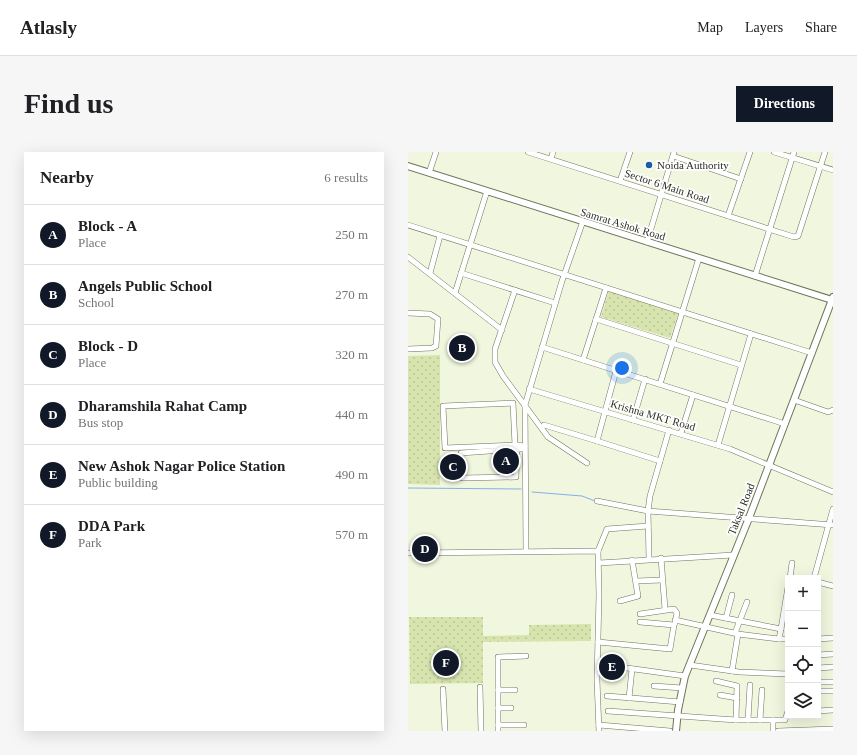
<!DOCTYPE html>
<meta charset="utf-8">
<style>
:root{--surface:#fff;--page:#f6f6f6;--text:#202124;--muted:#757577;--line:#e0e0e0;--accent:#111827}
body{margin:0;font-family:"Times New Roman",serif;background:var(--page);color:var(--text)}
.controls{position:absolute;right:12px;bottom:12px;display:grid;overflow:hidden;border-radius:0px;box-shadow:0 4px 16px #0002}
.controls button{width:36px;height:36px;display:grid;place-items:center;padding:0;border:0;border-bottom:1px solid var(--line);background:var(--surface);color:var(--text);font:20px sans-serif}
.you{position:absolute;left:214px;top:216px;width:14px;height:14px;margin:-10px;border:3px solid #fff;border-radius:50%;background:#1a73e8;box-shadow:0 0 0 6px #1a73e833}
.badge{display:grid;place-items:center;width:26px;height:26px;border-radius:50%;background:var(--accent);color:#fff;font-size:13px;font-weight:700}
.pin{position:absolute;translate:-50% -50%;border:2px solid #fff;box-shadow:0 1px 4px #0006}
.list{margin:0;padding:0;list-style:none}
h2{display:flex;justify-content:space-between;align-items:center;height:52px;margin:0;padding:0 16px;font-size:17px}
h2 small{font-size:13px;font-weight:400;color:var(--muted)}
.list li{display:grid;grid-template-columns:26px 1fr auto;gap:12px;align-items:center;box-sizing:border-box;height:60px;padding:0 16px;border-top:1px solid var(--line)}
.list b{display:block;font-size:15px;white-space:nowrap}
.list p{margin:0;font-size:13px;white-space:nowrap;color:var(--muted)}
.list em{font-size:13px;font-style:normal;color:var(--muted)}
.icon{flex:none;width:22px;height:22px;fill:none;stroke:currentColor;stroke-width:2;stroke-linecap:round;stroke-linejoin:round}
.map{position:relative;flex:none;width:425px;height:579px;overflow:hidden;border-radius:0px}
header{display:flex;align-items:center;gap:24px;box-sizing:border-box;height:56px;padding:0 20px;background:var(--surface);border-bottom:1px solid var(--line)}
header strong{font-size:19px}
nav{display:flex;gap:22px;margin-inline-start:auto;font-size:14px}
.intro{display:flex;align-items:center;justify-content:space-between;box-sizing:border-box;height:96px;padding:0 24px}
h1{margin:0;font-size:28px}
.button{padding:10px 18px;border-radius:0px;background:var(--accent);color:#fff;font-size:14px;font-weight:700}
main{display:flex;gap:24px;padding:0 24px}
aside{flex:1;background:var(--surface);border-radius:0px;box-shadow:0 4px 16px #0002}
.map>svg:first-child{display:block}
.park{fill:url(#park-dots)}
.lines{fill:none;stroke-linecap:round;stroke-linejoin:round}
.stream{stroke:#85aee8;stroke-width:1}
.minor-casing{stroke:#6e735d;stroke-width:6}
.tertiary-casing{stroke:#6e735d;stroke-width:8}
.minor{stroke:#fff;stroke-width:5}
.tertiary{stroke:#fff;stroke-width:6}
.poi-dot{fill:#1e5aac;stroke:#fff;stroke-width:1.5}
.labels{text-anchor:middle;stroke-width:3.5;stroke-linejoin:round;paint-order:stroke}
.poi-label{font-size:11px;fill:#292c22;stroke:#fff;text-anchor:start}
.street-label{font-size:11px;fill:#292c22;stroke:#fff}
</style>
<header>
<strong>Atlasly</strong>
<nav><a>Map</a><a>Layers</a><a>Share</a></nav>
</header>
<div class="intro"><h1>Find us</h1><a class="button">Directions</a></div>
<main>
<aside>
<h2>Nearby<small>6 results</small></h2>
<ul class="list">
<li><span class="badge">A</span><div><b>Block - A</b><p>Place</p></div><em>250 m</em></li>
<li><span class="badge">B</span><div><b>Angels Public School</b><p>School</p></div><em>270 m</em></li>
<li><span class="badge">C</span><div><b>Block - D</b><p>Place</p></div><em>320 m</em></li>
<li><span class="badge">D</span><div><b>Dharamshila Rahat Camp</b><p>Bus stop</p></div><em>440 m</em></li>
<li><span class="badge">E</span><div><b>New Ashok Nagar Police Station</b><p>Public building</p></div><em>490 m</em></li>
<li><span class="badge">F</span><div><b>DDA Park</b><p>Park</p></div><em>570 m</em></li>
</ul>
</aside>
<div class="map">
<svg width="425" height="579" viewBox="0 0 425 579">
<defs>
<pattern id="park-dots" width="8" height="8" patternUnits="userSpaceOnUse"><rect width="8" height="8" fill="#d7e4ae"/><path d="M2 2h.1M6 6h.1" fill="none" stroke="#b9c495" stroke-width="1.8" stroke-linecap="round"/></pattern>
</defs>
<rect width="100%" height="100%" fill="#f1f7de"/>
<g class="park">
<path d="M201 138 271 159 262 186 193 165Z"/>
<path d="M32 203V333L0 332V204Z"/>
<path d="M1 465H75V484L121 483V473L183 472V489L75 490V531L2 532Z"/>
</g>
<g class="lines">
<g class="stream">
<path d="M0 336 113 337"/>
<path d="M124 340 174 344 187 349"/>
</g>
<defs>
<g id="minor">
<path d="M120 0 386 85 390 84 417 0"/>
<path d="M366 0 425 18"/>
<path d="M265 4 333 27"/>
<path d="M143 7 145 0"/>
<path d="M21 21 28 0"/>
<path d="M212 29 222 0"/>
<path d="M320 64 342 0"/>
<path d="M0 73 404 201"/>
<path d="M239 90 266 0"/>
<path d="M0 105 94 178"/>
<path d="M22 121 32 84"/>
<path d="M53 121 147 151"/>
<path d="M347 124 386 0"/>
<path d="M107 138 87 197V210L95 224 140 285 179 311"/>
<path d="M47 141 79 39"/>
<path d="M0 161 22 162 30 167 28 194 24 196 0 197"/>
<path d="M188 167 333 213"/>
<path d="M134 195 377 272"/>
<path d="M175 208 198 136"/>
<path d="M208 219 189 289 252 309"/>
<path d="M252 232 291 106"/>
<path d="M121 237 322 297 425 340"/>
<path d="M386 248 420 260 425 258"/>
<path d="M225 268 237 227"/>
<path d="M136 273 189 289"/>
<path d="M273 281 285 243"/>
<path d="M107 293 105 251 35 254 37 296 107 293 117 294"/>
<path d="M310 293 343 182"/>
<path d="M109 297 53 301 54 326 108 325 109 297H116"/>
<path d="M189 349 240 359 425 373"/>
<path d="M118 399 117 253 154 129 175 69"/>
<path d="M190 399 199 377 240 374"/>
<path d="M0 401 190 399 191 443 189 528 191 579"/>
<path d="M253 406 257 457"/>
<path d="M241 407 240 359 242 344 261 278"/>
<path d="M191 411 325 403"/>
<path d="M382 426 384 411"/>
<path d="M406 426 425 357"/>
<path d="M228 429 254 428"/>
<path d="M410 430 425 434"/>
<path d="M212 449 230 444 224 408"/>
<path d="M232 462 266 457 269 461 267 471"/>
<path d="M302 463 373 477 380 435"/>
<path d="M318 466 324 443"/>
<path d="M267 468 330 482 371 487"/>
<path d="M373 477 371 487H380"/>
<path d="M327 481 339 450"/>
<path d="M410 487 425 486"/>
<path d="M190 490 262 497 266 473 232 470"/>
<path d="M410 503 425 502"/>
<path d="M190 512 277 524"/>
<path d="M282 513 331 520 380 522"/>
<path d="M410 516 425 515"/>
<path d="M324 519 330 482"/>
<path d="M308 529 329 534 328 568"/>
<path d="M410 530H425"/>
<path d="M246 534 274 536"/>
<path d="M72 535 73 579"/>
<path d="M35 537 37 579"/>
<path d="M90 538H107"/>
<path d="M410 539H425"/>
<path d="M312 543 329 546"/>
<path d="M199 544 272 550"/>
<path d="M221 546 224 517"/>
<path d="M90 556H103"/>
<path d="M200 559 328 568H365"/>
<path d="M410 559 425 558"/>
<path d="M340 568 342 533"/>
<path d="M352 568 354 538"/>
<path d="M90 573H116"/>
<path d="M191 573 262 579"/>
<path d="M90 579V505L118 504"/>
<path d="M365 579V568H377L380 559"/>
<path d="M370 579 425 577"/>
</g>
<g id="tertiary">
<path d="M0 14 424 148"/>
<path d="M268 579 270 558 277 524 341 366 425 145"/>
</g>
</defs>
<use href="#minor" class="minor-casing"/>
<use href="#tertiary" class="tertiary-casing"/>
<use href="#minor" class="minor"/>
<use href="#tertiary" class="tertiary"/>
</g>
<circle class="poi-dot" cx="241" cy="13" r="4"/>
<g class="labels">
<g class="poi-label">
<text x="249" y="17">Noida Authority</text>
</g>
<g class="street-label">
<text transform="translate(259 34) rotate(18)" y="4">Sector 6 Main Road</text>
<text transform="translate(215 72) rotate(17)" y="4">Samrat Ashok Road</text>
<text transform="translate(245 263) rotate(16)" y="4">Krishna MKT Road</text>
<text transform="translate(333 357) rotate(-68)" y="4">Taksal Road</text>
</g>
</g>
</svg>
<div class="controls">
<button>+</button>
<button>−</button>
<button><svg class="icon" aria-label="locate" viewBox="0 0 24 24"><circle cx="12" cy="12" r="6"/><path d="M12 2v4M12 18v4M2 12h4M18 12h4"/></svg></button>
<button><svg class="icon" aria-label="layers" viewBox="0 0 24 24"><path d="M12 4l9 5-9 5-9-5zM3 14l9 5 9-5"/></svg></button>
</div>
<div class="you"></div>
<div class="pin badge" style="left:98px;top:309px">A</div>
<div class="pin badge" style="left:54px;top:196px">B</div>
<div class="pin badge" style="left:45px;top:315px">C</div>
<div class="pin badge" style="left:17px;top:397px">D</div>
<div class="pin badge" style="left:204px;top:515px">E</div>
<div class="pin badge" style="left:38px;top:511px">F</div>
</div>
</main>
